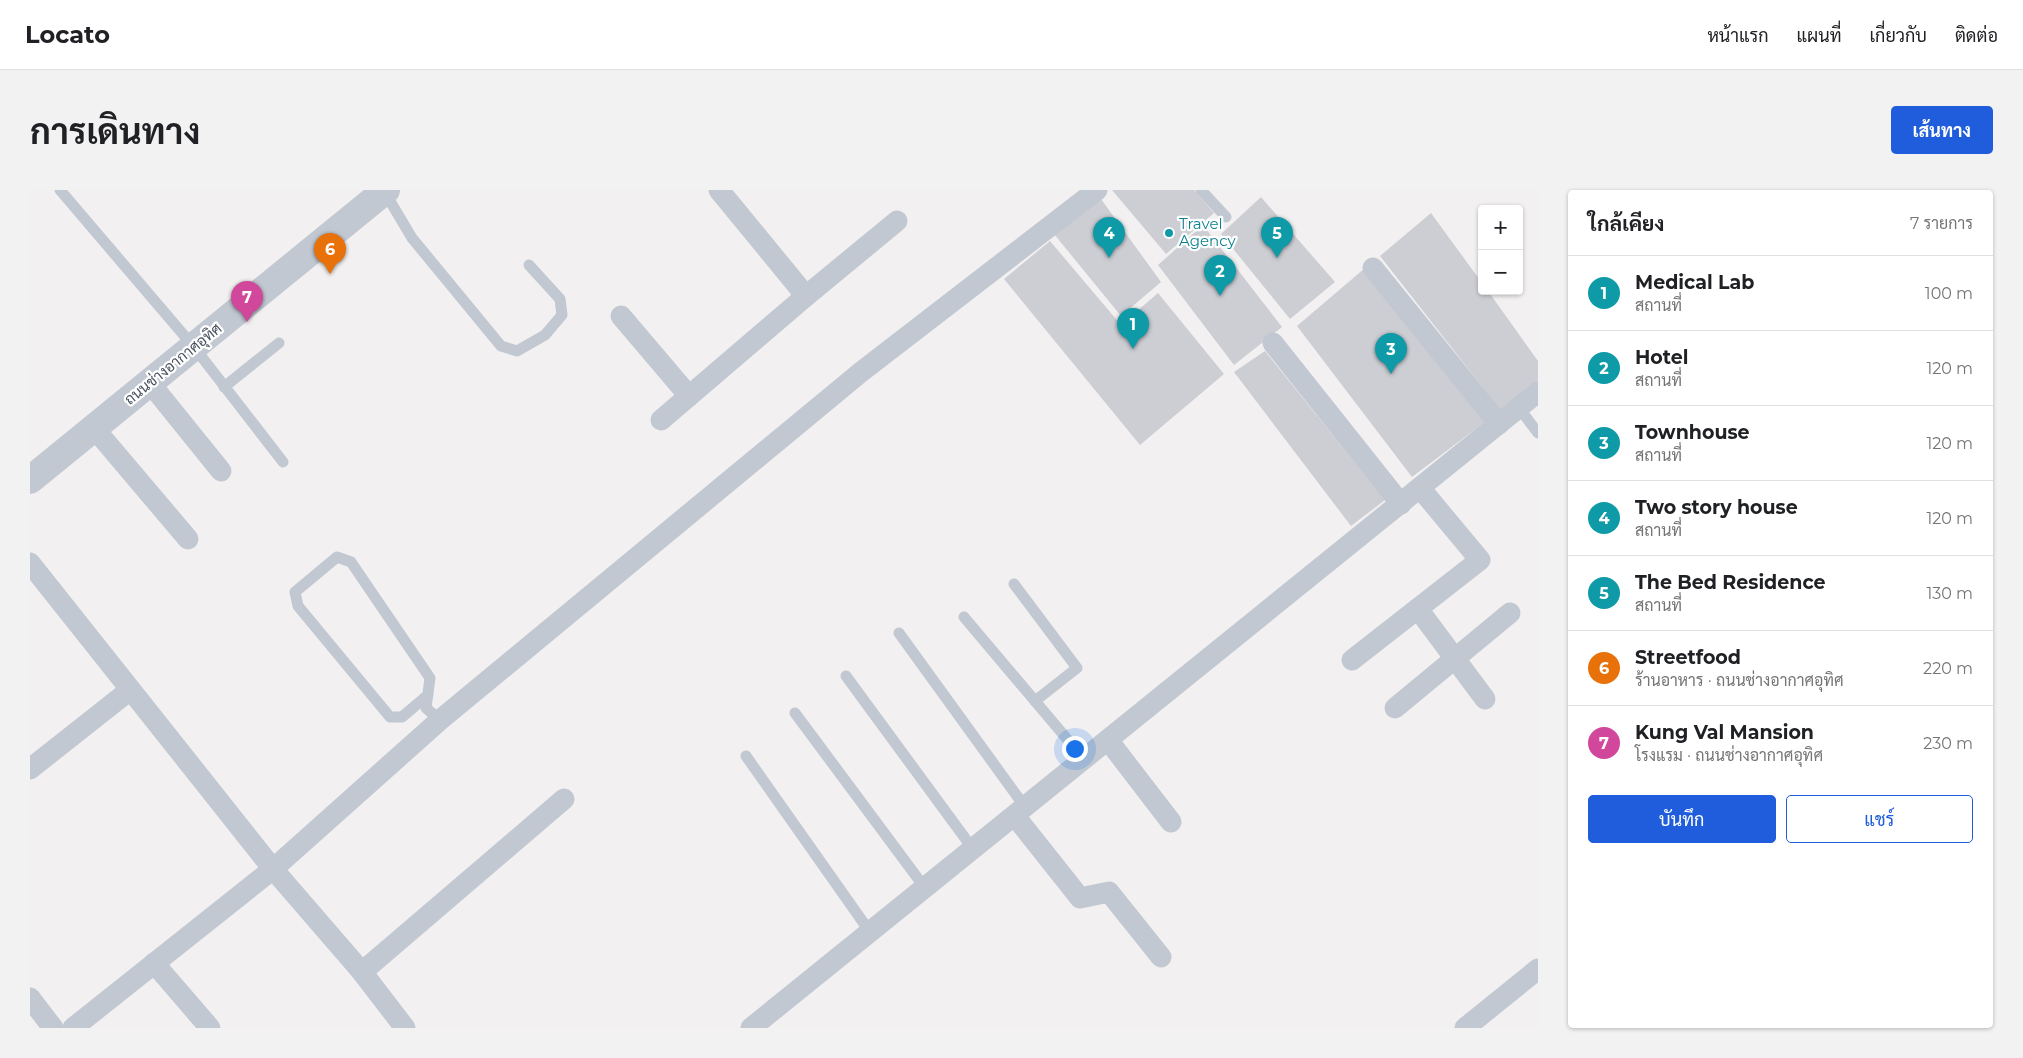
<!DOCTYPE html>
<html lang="th">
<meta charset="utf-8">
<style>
:root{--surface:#fff;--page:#f2f2f2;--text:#202124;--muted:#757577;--line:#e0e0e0;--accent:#205ddc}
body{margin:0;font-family:Montserrat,Sarabun,sans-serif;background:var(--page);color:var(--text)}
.controls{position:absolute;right:15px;top:15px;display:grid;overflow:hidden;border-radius:5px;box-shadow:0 1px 4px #0004}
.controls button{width:45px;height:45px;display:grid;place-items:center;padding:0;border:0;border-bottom:1px solid var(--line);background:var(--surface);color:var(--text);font:25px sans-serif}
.you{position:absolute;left:1044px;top:558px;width:18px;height:18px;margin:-12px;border:4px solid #fff;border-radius:50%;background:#1a73e8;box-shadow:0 0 0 8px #1a73e833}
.badge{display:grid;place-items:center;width:32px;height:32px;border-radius:50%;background:var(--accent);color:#fff;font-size:16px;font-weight:700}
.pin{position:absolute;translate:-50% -41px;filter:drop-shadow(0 1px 2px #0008)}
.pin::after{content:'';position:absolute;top:26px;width:18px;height:15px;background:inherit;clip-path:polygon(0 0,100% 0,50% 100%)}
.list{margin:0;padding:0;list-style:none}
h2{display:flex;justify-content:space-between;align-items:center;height:65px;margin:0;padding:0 20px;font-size:21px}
h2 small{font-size:16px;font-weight:400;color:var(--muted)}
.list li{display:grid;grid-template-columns:32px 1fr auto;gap:15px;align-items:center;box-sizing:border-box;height:75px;padding:0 20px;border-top:1px solid var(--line)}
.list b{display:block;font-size:19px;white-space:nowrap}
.list p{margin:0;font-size:16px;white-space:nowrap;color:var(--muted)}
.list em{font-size:16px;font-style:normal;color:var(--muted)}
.actions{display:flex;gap:10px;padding:15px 20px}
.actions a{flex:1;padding:11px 0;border:1px solid var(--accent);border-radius:5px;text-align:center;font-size:18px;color:var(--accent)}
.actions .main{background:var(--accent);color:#fff}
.map{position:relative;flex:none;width:1508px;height:838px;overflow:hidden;border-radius:5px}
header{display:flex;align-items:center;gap:30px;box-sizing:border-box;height:70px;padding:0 25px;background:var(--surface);border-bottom:1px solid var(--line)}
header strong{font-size:24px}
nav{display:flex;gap:28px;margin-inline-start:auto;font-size:18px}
.intro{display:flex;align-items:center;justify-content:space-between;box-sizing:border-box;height:120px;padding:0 30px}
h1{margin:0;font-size:35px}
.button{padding:12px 22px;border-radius:5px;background:var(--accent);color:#fff;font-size:18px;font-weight:700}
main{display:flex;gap:30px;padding:0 30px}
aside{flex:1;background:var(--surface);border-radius:5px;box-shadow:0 1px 4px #0004}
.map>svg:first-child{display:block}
.building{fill:#cdced4}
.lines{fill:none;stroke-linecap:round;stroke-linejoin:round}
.service{stroke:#c1c8d1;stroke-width:11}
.minor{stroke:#c1c8d1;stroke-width:21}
.tertiary{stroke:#c1c8d1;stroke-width:28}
.culture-dot{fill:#0f9aa8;stroke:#fff;stroke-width:2}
.labels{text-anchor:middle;stroke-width:4.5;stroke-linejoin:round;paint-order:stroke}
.culture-label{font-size:15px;fill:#0d838f;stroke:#fff;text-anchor:start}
.street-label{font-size:15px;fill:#48515d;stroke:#fff}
</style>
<header>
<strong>Locato</strong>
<nav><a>หน้าแรก</a><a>แผนที่</a><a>เกี่ยวกับ</a><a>ติดต่อ</a></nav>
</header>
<div class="intro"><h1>การเดินทาง</h1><a class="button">เส้นทาง</a></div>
<main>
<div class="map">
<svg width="1508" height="838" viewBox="0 0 1508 838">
<rect width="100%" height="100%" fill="#f2f0f0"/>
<g class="building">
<path d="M1082 0H1164L1184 23 1136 64Z"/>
<path d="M1231 7 1305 92 1260 129 1191 44Z"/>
<path d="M1071 9 1131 92 1091 126 1024 44Z"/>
<path d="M1401 23 1452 93V101H1458L1508 171V191L1472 222 1350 66Z"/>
<path d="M1173 35 1252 137 1204 175 1128 75Z"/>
<path d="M1020 51 1091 135 1128 103 1194 184 1110 255 974 89Z"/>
<path d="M1335 78 1456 231 1382 287 1267 136Z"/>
<path d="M1235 161 1355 310 1321 336 1204 182Z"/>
</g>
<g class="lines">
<g class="service">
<path d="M30 0 164 157 253 272"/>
<path d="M1171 0 1196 27"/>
<path d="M354 1 382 48 471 156 487 161 515 145 532 125 530 109 499 75"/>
<path d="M194 197 249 153"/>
<path d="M1489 218 1508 243"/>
<path d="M984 394 1047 478 1005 511"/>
<path d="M934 427 1054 569"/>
<path d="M869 443 995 617"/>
<path d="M816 486 943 659"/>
<path d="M398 505 372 527H360L268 416 265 402 307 367 321 372 400 488 396 518 410 530"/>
<path d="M765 523 895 698"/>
<path d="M716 566 840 742"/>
</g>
<g class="minor">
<path d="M689 0 776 106"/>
<path d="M1343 78 1469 234"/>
<path d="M591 126 659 206"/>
<path d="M1243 153 1371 314"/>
<path d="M120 193 191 281"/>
<path d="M631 230 776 106 867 31"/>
<path d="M64 238 158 349"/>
<path d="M0 373 243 679 332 782 375 838"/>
<path d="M1388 419 1455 509"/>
<path d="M1322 470 1450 370 1390 298"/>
<path d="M1365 518 1480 423"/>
<path d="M1078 550 1141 632"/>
<path d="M0 579 100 500"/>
<path d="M985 626 1050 708 1079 702 1131 767"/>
<path d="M124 773 180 838"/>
<path d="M332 782 534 609"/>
<path d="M0 808 23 838"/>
<path d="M43 838 243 679 410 530 831 182 1067 0"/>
<path d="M721 838 1508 202"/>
<path d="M1435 838 1508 779"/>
</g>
<path class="tertiary" d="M0 290 356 0"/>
</g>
<circle class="culture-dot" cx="1139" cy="43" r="5"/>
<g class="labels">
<g class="culture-label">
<text x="1149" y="39">Travel<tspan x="1149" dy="17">Agency</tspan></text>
</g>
<g class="street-label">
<text transform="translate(143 174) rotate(-39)" y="5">ถนนช่างอากาศอุทิศ</text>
</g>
</g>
</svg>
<div class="controls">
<button>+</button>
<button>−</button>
</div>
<div class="you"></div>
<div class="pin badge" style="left:1103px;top:159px;background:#0f9aa8">1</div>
<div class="pin badge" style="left:1190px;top:106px;background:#0f9aa8">2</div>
<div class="pin badge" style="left:1361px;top:184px;background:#0f9aa8">3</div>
<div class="pin badge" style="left:1079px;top:68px;background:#0f9aa8">4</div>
<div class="pin badge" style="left:1247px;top:68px;background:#0f9aa8">5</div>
<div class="pin badge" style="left:300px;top:84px;background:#e8710a">6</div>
<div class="pin badge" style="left:217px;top:132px;background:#d1479c">7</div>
</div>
<aside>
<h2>ใกล้เคียง<small>7 รายการ</small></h2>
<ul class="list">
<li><span class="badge" style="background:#0f9aa8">1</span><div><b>Medical Lab</b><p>สถานที่</p></div><em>100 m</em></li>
<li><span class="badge" style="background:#0f9aa8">2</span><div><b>Hotel</b><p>สถานที่</p></div><em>120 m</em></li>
<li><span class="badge" style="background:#0f9aa8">3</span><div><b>Townhouse</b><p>สถานที่</p></div><em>120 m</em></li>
<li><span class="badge" style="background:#0f9aa8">4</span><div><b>Two story house</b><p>สถานที่</p></div><em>120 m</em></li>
<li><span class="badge" style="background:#0f9aa8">5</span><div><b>The Bed Residence</b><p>สถานที่</p></div><em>130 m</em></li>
<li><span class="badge" style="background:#e8710a">6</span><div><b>Streetfood</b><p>ร้านอาหาร · ถนนช่างอากาศอุทิศ</p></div><em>220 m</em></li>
<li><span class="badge" style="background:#d1479c">7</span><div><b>Kung Val Mansion</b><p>โรงแรม · ถนนช่างอากาศอุทิศ</p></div><em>230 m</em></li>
</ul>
<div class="actions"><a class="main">บันทึก</a><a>แชร์</a></div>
</aside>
</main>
